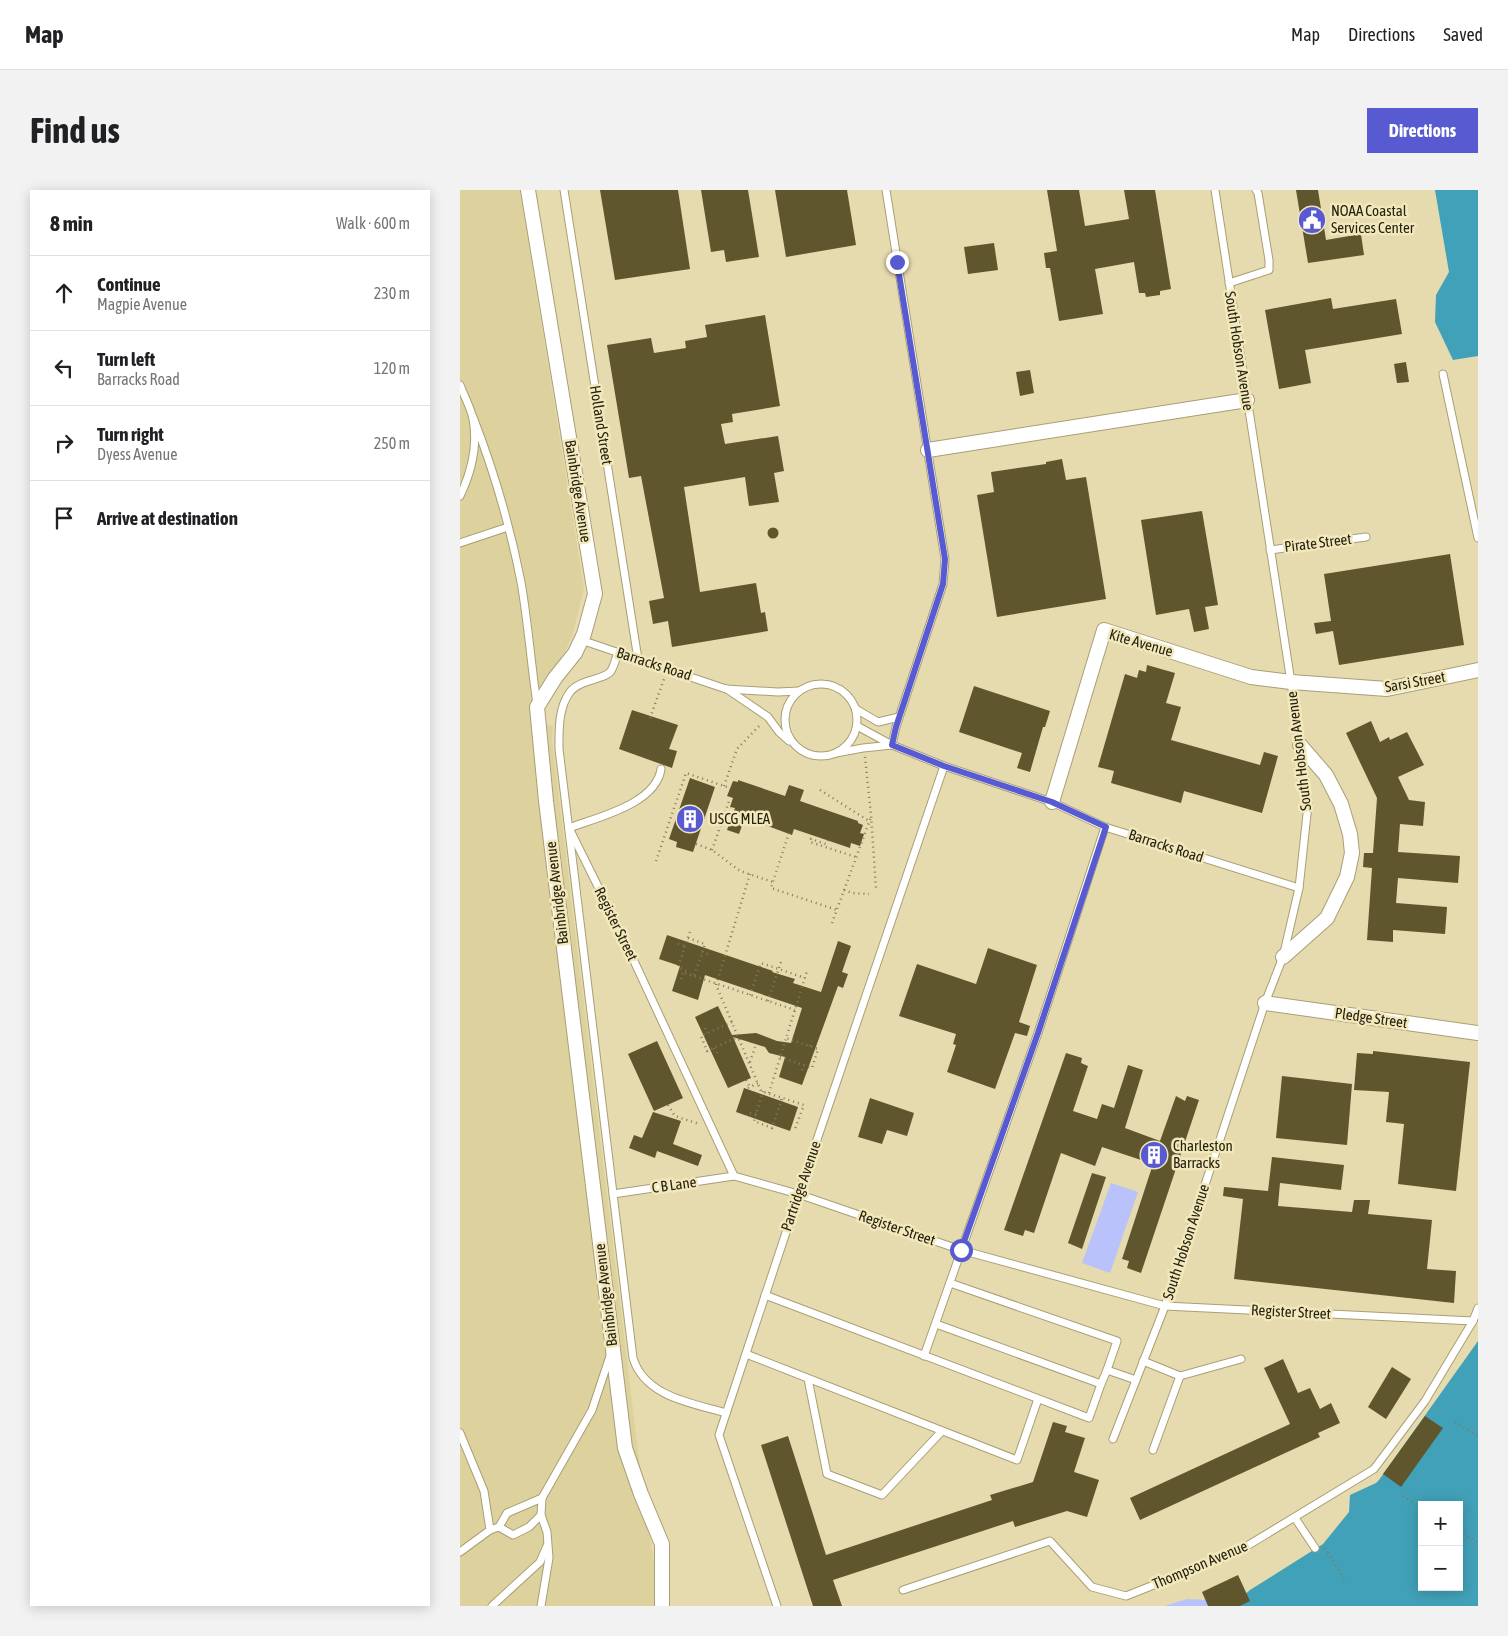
<!DOCTYPE html>
<meta charset="utf-8">
<style>
:root{--surface:#fff;--page:#f2f2f2;--text:#202124;--muted:#757577;--line:#e0e0e0;--accent:#575ad1}
body{margin:0;font-family:"Asap Condensed",sans-serif;background:var(--page);color:var(--text)}
.controls{position:absolute;right:15px;bottom:15px;display:grid;overflow:hidden;border-radius:0px;box-shadow:0 2px 12px #0003}
.controls button{width:45px;height:45px;display:grid;place-items:center;padding:0;border:0;border-bottom:1px solid var(--line);background:var(--surface);color:var(--text);font:25px sans-serif}
.stop{position:absolute;width:15px;height:15px;margin:-11px;border:4px solid #575ad1;border-radius:50%;background:#fff}
.stop.end{background:#575ad1;border-color:#fff;box-shadow:0 1px 5px #0008}
.list{margin:0;padding:0;list-style:none}
h2{display:flex;justify-content:space-between;align-items:center;height:65px;margin:0;padding:0 20px;font-size:21px}
h2 small{font-size:16px;font-weight:400;color:var(--muted)}
.list li{display:grid;grid-template-columns:32px 1fr auto;gap:15px;align-items:center;box-sizing:border-box;height:75px;padding:0 20px;border-top:1px solid var(--line)}
.list b{display:block;font-size:19px;white-space:nowrap}
.list p{margin:0;font-size:16px;white-space:nowrap;color:var(--muted)}
.list em{font-size:16px;font-style:normal;color:var(--muted)}
.icon{flex:none;width:28px;height:28px;fill:none;stroke:currentColor;stroke-width:2;stroke-linecap:round;stroke-linejoin:round}
.map{position:relative;flex:none;width:1018px;height:1416px;overflow:hidden;border-radius:0px}
header{display:flex;align-items:center;gap:30px;box-sizing:border-box;height:70px;padding:0 25px;background:var(--surface);border-bottom:1px solid var(--line)}
header strong{font-size:24px}
nav{display:flex;gap:28px;margin-inline-start:auto;font-size:18px}
.intro{display:flex;align-items:center;justify-content:space-between;box-sizing:border-box;height:120px;padding:0 30px}
h1{margin:0;font-size:35px}
.button{padding:12px 22px;border-radius:0px;background:var(--accent);color:#fff;font-size:18px;font-weight:700}
main{display:flex;gap:30px;padding:0 30px}
aside{flex:1;background:var(--surface);border-radius:0px;box-shadow:0 2px 12px #0003}
.map>svg:first-child{display:block}
.built{fill:#ddd29d}
.green{fill:#b9c2fa}
.water{fill:#41a1b8;fill-rule:evenodd}
.building{fill:#5f562e}
.lines{fill:none;stroke-linecap:round;stroke-linejoin:round}
.lane-casing{stroke:#a99f75;stroke-width:9}
.street-casing{stroke:#a99f75;stroke-width:16}
.path{stroke:#827b5c;stroke-width:2.5;stroke-dasharray:1 4;stroke-linecap:butt}
.lane{stroke:#fff;stroke-width:7}
.street{stroke:#fff;stroke-width:14}
.route{stroke:#575ad1;stroke-width:6}
.labels{text-anchor:middle;stroke-width:5;stroke-linejoin:round;paint-order:stroke}
.poi-label{font-size:15px;fill:#262211;stroke:#f2e8bb;text-anchor:start}
.street-label{font-size:15px;fill:#262211;stroke:#f2e8bb}
</style>
<header>
<strong>Map</strong>
<nav><a>Map</a><a>Directions</a><a>Saved</a></nav>
</header>
<div class="intro"><h1>Find us</h1><a class="button">Directions</a></div>
<main>
<aside>
<h2>8 min<small>Walk · 600 m</small></h2>
<ul class="list">
<li><svg class="icon" aria-label="ahead" viewBox="0 0 24 24"><path d="M12 20V5M6 11l6-6 6 6"/></svg><div><b>Continue</b><p>Magpie Avenue</p></div><em>230 m</em></li>
<li><svg class="icon" aria-label="left" viewBox="0 0 24 24"><path d="M17 20v-9H6M10 6l-5 5 5 5"/></svg><div><b>Turn left</b><p>Barracks Road</p></div><em>120 m</em></li>
<li><svg class="icon" aria-label="right" viewBox="0 0 24 24"><path d="M7 20v-9h11M14 6l5 5-5 5"/></svg><div><b>Turn right</b><p>Dyess Avenue</p></div><em>250 m</em></li>
<li><svg class="icon" aria-label="arrive" viewBox="0 0 24 24"><path d="M6 21V4h12l-3 4 3 4H6"/></svg><div><b>Arrive at destination</b></div></li>
</ul>
</aside>
<div class="map">
<svg width="1018" height="1416" viewBox="0 0 1018 1416">
<rect width="100%" height="100%" fill="#e5dbae"/>
<path class="built" d="M0 0H60L124 398 112 447 71 530 93 536 92 550 179 1269 200 1416H0Z"/>
<g class="green">
<path d="M651 993 678 1002 650 1083 622 1073Z"/>
<path d="M727 1409 746 1410 748 1416H704Z"/>
</g>
<g class="water">
<path d="M975 0H1018V166L993 170 975 132 976 105 989 82Z"/>
<path d="M1018 1151V1416H771L790 1400 863 1354 889 1322 890 1305 916 1293 919 1290ZM962 1315H999V1397H962Z"/>
</g>
<g class="building">
<path d="M140 0H218L230 79 155 90Z"/>
<path d="M241 0H288L299 67 266 72 264 60 251 62Z"/>
<path d="M315 0H387L396 55 326 67Z"/>
<path d="M587 0H619L625 36 669 29 664 0H695L711 99 700 101V105L686 107 685 103H679L674 72 635 79 643 124 599 131 590 78H586L584 63 597 61Z"/>
<path d="M836 0H858L866 50 901 44 904 65 848 73Z"/>
<path d="M534 53 538 80 508 84 504 57Z"/>
<path d="M871 108 873 119 936 109 942 144 845 160 851 193 819 199 805 120Z"/>
<path d="M305 125 320 216 272 224 273 232 261 234 265 254 318 246 324 281 314 283 319 312 289 316 285 287 224 297 240 402 296 393 301 423 305 422 308 441 212 457 208 431 193 434 189 411 204 408 181 286 169 288 147 155 191 148 194 163 226 158 225 151 247 147 245 135Z"/>
<path d="M946 172 949 192 937 193 934 174Z"/>
<path d="M570 180 574 203 560 206 556 182Z"/>
<path d="M602 269 606 290 626 287 646 409 537 427 517 305 534 302 531 282 586 274V272Z"/>
<path d="M742 321 758 415 745 417 749 439 734 442 729 419 696 425 681 330Z"/>
<circle cx="313" cy="343" r="5.5"/>
<path d="M990 364 1004 455 879 475 873 441 856 444 854 433 871 431 864 384Z"/>
<path d="M687 475 715 483 706 513 721 517 711 550 800 575 804 562 818 566 802 623 724 601 721 613 651 593 654 581 638 577 665 484 677 488 679 480 686 482Z"/>
<path d="M514 496 590 521 585 537H583L570 582 557 578 562 563 499 542Z"/>
<path d="M172 520 218 535 209 559 217 561 212 578 159 559Z"/>
<path d="M911 531 920 552 929 547 930 550 947 542 964 575 938 587 949 610 965 612 963 636 940 634 938 662 1000 666 998 693 938 688 936 713 987 717 985 744 933 740V752L907 750 912 678 903 677 904 663H913L917 608 886 543Z"/>
<path d="M230 588 255 597 233 662 216 657 217 652 209 649Z"/>
<path d="M278 590 325 606 329 595 344 600 340 611 398 631V633L403 635 400 643 404 644 400 656 391 653 390 658 334 639 332 645 305 635 307 629 287 622 279 644 267 640 275 618 270 617 273 608 267 606 273 591 278 592Z"/>
<path d="M207 745 313 781 312 782 335 789 333 793 361 802 378 751 391 756 382 782 388 784 383 798 378 796 342 895 319 887 325 867 309 863 305 857 273 847 291 888 268 898 235 827 258 816 272 845 296 843 317 851 331 853 342 818 245 785 238 810 212 801 220 776 199 769Z"/>
<path d="M528 758 577 775 559 832 570 836 567 846 555 843 535 899 487 882 496 855 493 854 496 844 439 826 457 774 516 794Z"/>
<path d="M197 851 223 908 194 921 168 864Z"/>
<path d="M913 861 1010 872 996 1001 938 994 944 934 926 932 929 902 894 900 897 863 913 864Z"/>
<path d="M606 863 622 868 621 873 628 876 613 921 637 929 642 914 654 918 668 875 683 880 665 938 700 951 716 906 725 911 727 906 739 910 681 1083 667 1078 669 1071 662 1069 693 974 642 957 635 976 601 963 574 1043 565 1040 563 1046 544 1040Z"/>
<path d="M822 886 892 894 887 955 816 948Z"/>
<path d="M284 898 338 917 330 941 276 922Z"/>
<path d="M410 908 454 923 447 946 427 940 422 954 398 947Z"/>
<path d="M193 922 221 931 213 954 242 965 238 976 197 961 195 968 169 958 174 945 182 948Z"/>
<path d="M812 967 884 975 881 1000 820 993 818 1016 892 1022 894 1010H910L908 1024 972 1030 967 1079 996 1081 994 1113 774 1089 783 1009 763 1006 764 997 808 1001Z"/>
<path d="M632 983 646 987 622 1059 608 1053Z"/>
<path d="M823 1169 838 1203 850 1198 860 1219 871 1213 880 1233 858 1243 860 1247 680 1330 670 1308 830 1234 804 1178Z"/>
<path d="M932 1177 951 1189 926 1229 908 1217Z"/>
<path d="M965 1226 983 1238 941 1297 923 1284Z"/>
<path d="M593 1232 607 1236 605 1242 625 1248 614 1282 639 1290 627 1327 607 1321 555 1337 553 1331 373 1390 382 1416H353L301 1255 328 1246 366 1365 532 1310 530 1305 573 1292Z"/>
<path d="M778 1385 790 1411 780 1416H748L742 1402Z"/>
</g>
<g class="lines">
<defs>
<g id="lane">
<path d="M104 0 178 469"/>
<path d="M769 93 809 80V70L798 3 796 0"/>
<path d="M983 184 1018 348"/>
<path d="M0 195C4 206 11 218 13 229 18 256 12 281 0 306"/>
<path d="M13 227C34 281 50 336 61 392 68 432 71 474 77 514"/>
<path d="M0 353 48 337"/>
<path d="M810 360 906 347"/>
<path d="M121 450 266 499 318 502 339 501"/>
<path d="M158 462C156 468 154 476 151 481 145 490 120 489 110 502 98 518 99 541 99 559L173 1168C185 1207 232 1213 266 1223"/>
<circle cx="361" cy="530" r="36"/>
<path d="M267 499 308 527 319 542 329 551"/>
<path d="M396 519 418 532 439 527"/>
<path d="M397 536 432 555 436 537 483 394 485 369 426 0"/>
<path d="M376 563 403 558 432 555 484 576 592 612 645 637 839 698"/>
<path d="M201 579C196 614 138 627 109 638L161 743 274 986 338 1004 501 1060 705 1116 1013 1131"/>
<path d="M153 1004 274 986"/>
<path d="M490 1093 657 1151 647 1180 676 1190"/>
<path d="M305 1105 629 1228 641 1194"/>
<path d="M476 1134 641 1194 647 1180"/>
<path d="M286 1164 557 1270 578 1209"/>
<path d="M464 1166 578 843 645 637"/>
<path d="M683 1171 720 1186 693 1260"/>
<path d="M720 1186 781 1169"/>
<path d="M348 1189 367 1284 422 1305 482 1241"/>
<path d="M0 1243 24 1301 30 1340"/>
<path d="M653 1249 705 1116 805 813 823 767 839 698 848 615 831 492 755 0"/>
<path d="M835 1328 855 1358"/>
<path d="M39 1337 47 1323 82 1308"/>
<path d="M0 1362 30 1340 39 1337 53 1345 69 1337 81 1325"/>
<path d="M443 1400 590 1351 632 1397 666 1406 777 1362 914 1279 965 1211 1013 1131 1018 1118"/>
<path d="M32 1416 80 1372 87 1356"/>
<path d="M81 1416 89 1368 87 1342 81 1325 82 1308 132 1220 150 1166"/>
<path d="M317 1416 259 1245 345 985 484 576"/>
</g>
<g id="street">
<path d="M68 0 135 404 124 444 115 463 95 488 77 517 86 611 165 1258 181 1304 202 1354V1416"/>
<path d="M468 260 787 210"/>
<path d="M592 612 644 440 791 487 831 492 927 499 1018 480"/>
<path d="M823 767 867 728 887 687 892 663 890 644 881 614 866 585 840 555"/>
<path d="M805 813 1018 843"/>
</g>
</defs>
<use href="#lane" class="lane-casing"/>
<use href="#street" class="street-casing"/>
<g class="path">
<path d="M190 528 204 489"/>
<path d="M405 567 411 625 416 698"/>
<path d="M264 596 277 559 301 534"/>
<path d="M360 600 409 631"/>
<path d="M329 643 311 698 377 720"/>
<path d="M368 650 366 654 351 649 350 652 396 667"/>
<path d="M236 654 252 660 280 681 313 692"/>
<path d="M252 660 269 611 272 612"/>
<path d="M196 671 226 583 270 598"/>
<path d="M290 684 256 795 301 901 344 915 335 939"/>
<path d="M384 700 392 703 409 704"/>
<path d="M372 733 411 627"/>
<path d="M230 742 218 777 227 781 225 783 335 820"/>
<path d="M228 748 245 754 234 786"/>
<path d="M218 754 225 756"/>
<path d="M242 762 248 764"/>
<path d="M221 789 224 780"/>
<path d="M290 805 301 773 345 788"/>
<path d="M308 811 321 772"/>
<path d="M272 832 241 846 247 861 278 847"/>
<path d="M245 838 247 843"/>
<path d="M350 856 352 851"/>
<path d="M254 858 258 865"/>
<path d="M320 867 352 878 358 859 326 848"/>
<path d="M290 872 295 857"/>
<path d="M342 880 344 875"/>
<path d="M286 890 290 897"/>
<path d="M288 898 298 893"/>
<path d="M303 901 294 931 312 938 322 908"/>
<path d="M309 903 347 781"/>
<path d="M208 915 215 926 239 934"/>
<path d="M290 923 296 924"/>
<path d="M995 1232 1018 1246"/>
<path d="M943 1306 962 1318"/>
<path d="M999 1341 1018 1353"/>
<path d="M865 1358 885 1390"/>
</g>
<use href="#lane" class="lane"/>
<use href="#street" class="street"/>
</g>
<g class="lines">
<path class="route" d="M437 72 485 369 483 394 436 537 432 555 484 576 592 612 646 637 578 843 501 1060"/>
</g>
<defs>
<symbol id="civic-disc" viewBox="-11 -11 22 22"><circle r="9.5" fill="#575ad1" stroke="#f2e8bb"/><path d="M-.6-6.5H3V-4.5H.6V-3L4-1V1h2V6H-6V1h2V-1L-.6-3ZM-1.2 2.5V6h2.4V2.5Z" fill="#fff"/></symbol>
<symbol id="building-disc" viewBox="-11 -11 22 22"><circle r="9.5" fill="#575ad1" stroke="#f2e8bb"/><path d="M-4-6H4V6H1V3H-1V6H-4ZM-2.5-4.3h1.7v1.8h-1.7ZM.8-4.3h1.7v1.8H.8ZM-2.5-1h1.7V.8h-1.7ZM.8-1h1.7V.8H.8Z" fill="#fff"/></symbol>
</defs>
<g fill-rule="evenodd">
<use href="#civic-disc" x="836" y="14" width="32" height="32"/>
<use href="#building-disc" x="214" y="613" width="32" height="32"/>
<use href="#building-disc" x="678" y="949" width="32" height="32"/>
</g>
<g class="labels">
<g class="poi-label">
<text x="871" y="26">NOAA Coastal<tspan x="871" dy="17">Services Center</tspan></text>
<text x="249" y="634">USCG MLEA</text>
<text x="713" y="961">Charleston<tspan x="713" dy="17">Barracks</tspan></text>
</g>
<g class="street-label">
<text transform="translate(779 161) rotate(81)" y="5">South Hobson Avenue</text>
<text transform="translate(141 235) rotate(81)" y="5">Holland Street</text>
<text transform="translate(118 301) rotate(81)" y="5">Bainbridge Avenue</text>
<text transform="translate(858 353) rotate(-7)" y="5">Pirate Street</text>
<text transform="translate(681 453) rotate(16)" y="5">Kite Avenue</text>
<text transform="translate(194 474) rotate(18)" y="5">Barracks Road</text>
<text transform="translate(955 492) rotate(-10)" y="5">Sarsi Street</text>
<text transform="translate(839 561) rotate(-97)" y="5">South Hobson Avenue</text>
<text transform="translate(706 656) rotate(18)" y="5">Barracks Road</text>
<text transform="translate(97 703) rotate(-97)" y="5">Bainbridge Avenue</text>
<text transform="translate(156 734) rotate(64)" y="5">Register Street</text>
<text transform="translate(911 828) rotate(8)" y="5">Pledge Street</text>
<text transform="translate(214 995) rotate(-8)" y="5">C B Lane</text>
<text transform="translate(341 996) rotate(-71)" y="5">Partridge Avenue</text>
<text transform="translate(437 1038) rotate(19)" y="5">Register Street</text>
<text transform="translate(726 1052) rotate(-72)" y="5">South Hobson Avenue</text>
<text transform="translate(146 1105) rotate(-97)" y="5">Bainbridge Avenue</text>
<text transform="translate(831 1122) rotate(3)" y="5">Register Street</text>
<text transform="translate(740 1375) rotate(-23)" y="5">Thompson Avenue</text>
</g>
</g>
</svg>
<div class="controls">
<button>+</button>
<button>−</button>
</div>
<div class="stop" style="left:501px;top:1060px"></div>
<div class="stop end" style="left:437px;top:72px"></div>
</div>
</main>
